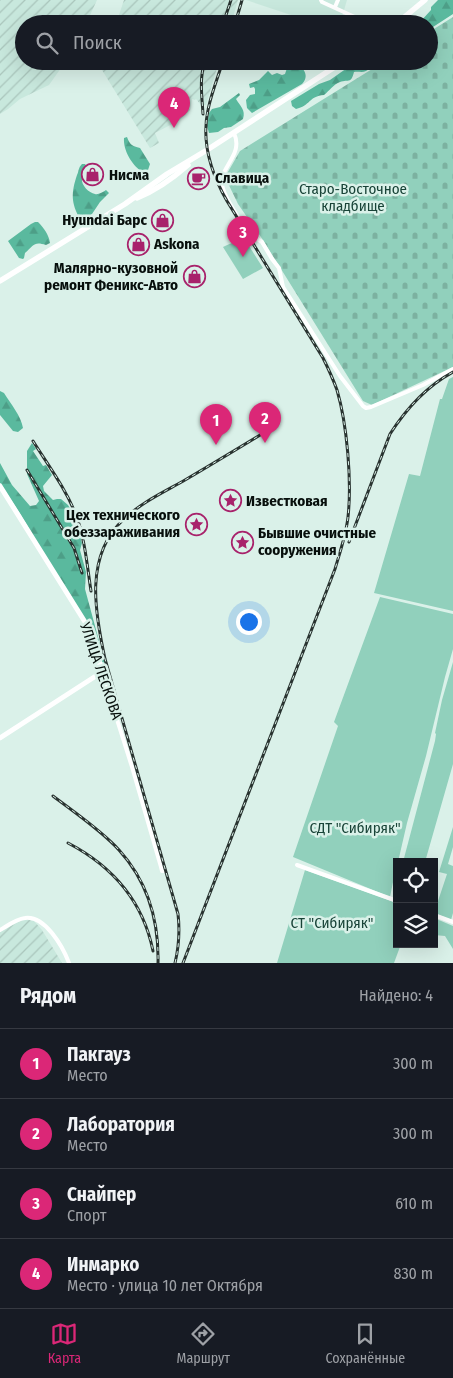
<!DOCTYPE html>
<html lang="ru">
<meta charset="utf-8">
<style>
:root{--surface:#171b24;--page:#20242c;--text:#f1f3f6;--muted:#9ea1a6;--line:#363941;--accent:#db2777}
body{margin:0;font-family:"Fira Sans Condensed",sans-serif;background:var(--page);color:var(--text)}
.controls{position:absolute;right:15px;bottom:15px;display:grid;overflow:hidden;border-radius:0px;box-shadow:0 5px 20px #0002}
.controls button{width:45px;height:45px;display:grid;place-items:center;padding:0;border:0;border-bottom:1px solid var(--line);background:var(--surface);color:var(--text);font:25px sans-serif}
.you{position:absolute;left:248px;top:621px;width:18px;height:18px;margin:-12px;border:4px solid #fff;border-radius:50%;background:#1a73e8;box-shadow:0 0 0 8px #1a73e833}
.badge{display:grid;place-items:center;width:32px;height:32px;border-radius:50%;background:var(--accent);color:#fff;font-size:16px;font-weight:700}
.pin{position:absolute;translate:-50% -41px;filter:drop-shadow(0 1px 2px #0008)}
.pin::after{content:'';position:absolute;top:26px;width:18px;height:15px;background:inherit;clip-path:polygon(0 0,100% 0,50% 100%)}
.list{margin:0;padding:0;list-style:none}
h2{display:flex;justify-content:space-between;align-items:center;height:65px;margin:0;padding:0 20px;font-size:21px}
h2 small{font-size:16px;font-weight:400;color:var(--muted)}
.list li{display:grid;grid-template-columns:32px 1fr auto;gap:15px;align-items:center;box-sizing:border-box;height:70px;padding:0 20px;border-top:1px solid var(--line)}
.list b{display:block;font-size:19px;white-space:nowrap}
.list p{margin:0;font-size:16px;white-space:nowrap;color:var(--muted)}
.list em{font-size:16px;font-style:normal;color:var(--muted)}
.icon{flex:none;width:28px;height:28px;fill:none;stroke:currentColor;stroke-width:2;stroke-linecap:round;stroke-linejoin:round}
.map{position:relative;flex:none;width:453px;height:963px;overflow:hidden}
.search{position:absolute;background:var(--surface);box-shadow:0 5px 20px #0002;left:15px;right:15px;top:15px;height:55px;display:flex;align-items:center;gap:12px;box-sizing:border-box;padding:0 18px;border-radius:28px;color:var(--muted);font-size:19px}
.sheet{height:345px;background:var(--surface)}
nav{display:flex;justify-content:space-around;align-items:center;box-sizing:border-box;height:70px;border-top:1px solid var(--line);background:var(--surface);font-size:14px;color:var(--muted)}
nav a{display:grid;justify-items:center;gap:2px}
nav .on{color:var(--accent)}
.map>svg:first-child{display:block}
.built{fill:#c8e8dd}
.industrial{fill:url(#industrial-furrows)}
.green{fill:#91d0bc}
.forest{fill:url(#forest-firs)}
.cemetery{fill:url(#cemetery-stones)}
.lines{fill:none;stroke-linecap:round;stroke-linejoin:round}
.minor{stroke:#fff;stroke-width:4}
.secondary{stroke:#fff;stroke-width:5}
.primary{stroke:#fff;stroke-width:5.5}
.rail-casing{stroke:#293330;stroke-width:3}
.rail{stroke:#daf1e9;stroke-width:1;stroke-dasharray:4;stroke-linecap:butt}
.labels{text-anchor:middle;stroke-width:5;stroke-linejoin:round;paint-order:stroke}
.poi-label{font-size:15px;font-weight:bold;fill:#070f0c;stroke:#daf1e9;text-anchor:start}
.park-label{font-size:15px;fill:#184337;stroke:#daf1e9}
.street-label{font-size:15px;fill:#070f0c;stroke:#daf1e9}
</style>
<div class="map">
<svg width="453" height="963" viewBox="0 0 453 963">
<defs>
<pattern id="industrial-furrows" width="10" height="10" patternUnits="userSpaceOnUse" patternTransform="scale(1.25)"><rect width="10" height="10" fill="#c8e8dd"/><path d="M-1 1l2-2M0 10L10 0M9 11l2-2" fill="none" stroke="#aac6bc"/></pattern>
<pattern id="forest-firs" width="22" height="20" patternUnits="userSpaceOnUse" patternTransform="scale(1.25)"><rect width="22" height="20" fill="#5ab99e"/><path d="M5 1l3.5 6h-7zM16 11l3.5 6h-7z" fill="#4d9e87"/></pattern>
<pattern id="cemetery-stones" width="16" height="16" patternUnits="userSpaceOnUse" patternTransform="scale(1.25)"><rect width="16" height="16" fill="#91d0bc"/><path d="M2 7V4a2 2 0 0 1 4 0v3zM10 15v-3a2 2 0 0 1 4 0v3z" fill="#7cb1a0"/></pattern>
</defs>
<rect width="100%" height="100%" fill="#daf1e9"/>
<path class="built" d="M246 0H347L340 24H318Z"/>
<g class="industrial">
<path d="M0 0H97L86 24H24V61H66L49 85 20 99 8 109 0 114Z"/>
<path d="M124 0H238L231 24H116Z"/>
<path d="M104 61H219L206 105H201L196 99 195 100 192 99 190 110 178 121 155 133 159 143 150 148 102 70Z"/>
<path d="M27 919 34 921 42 930 62 963H0V932L22 920Z"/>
</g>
<g class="green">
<path d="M244 238 263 268 243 279 223 247C230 243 237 242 244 238Z"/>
<path d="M453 377V611L374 593 409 474 420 476 440 399H442L449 379Z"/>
<path d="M380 597 453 614V649L445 677 426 756 407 823 398 862H397L390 897 293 857 338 726 334 722Z"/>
<path d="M453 662V764L425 862H403L435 741 436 734 435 733 442 700Z"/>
<path d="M453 827V847L448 864 453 866V913L451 920 434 913 447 874 439 872Z"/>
<path d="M305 870 397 903V944H401L394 963H277Z"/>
<path d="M434 918 453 926V949L445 936 434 935Z"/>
</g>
<g class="forest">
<path d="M438 0H453V14L433 27H429V24H422L420 22 431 10V7Z"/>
<path d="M357 61H378C373 64 371 69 366 71 362 73 358 71 354 72 351 84 349 79 340 82 334 84 329 91 324 95 309 96 310 106 296 109L292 106 291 101 319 84 330 80Z"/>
<path d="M298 64C305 70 309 76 302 84L252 113 247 108 246 100 250 95 255 94V89L254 87 250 88 249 84 259 80 268 71 272 75 277 73 282 75 285 74 287 68Z"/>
<path d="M239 93 240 95 236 99C240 106 246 110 243 119L231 127 224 128 218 132 209 133 207 126 209 113 212 109 220 107Z"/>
<path d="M127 137C130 145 132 146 140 148L150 164 148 170 141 171C132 165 123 150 124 138Z"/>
<path d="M82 164H85L88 168C86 171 83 175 82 179 81 185 89 193 95 194 98 195 103 192 106 190L109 193 100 202 92 214 82 220 80 219C71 203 71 193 77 175 79 171 78 168 82 164Z"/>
<path d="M35 222H38C44 228 49 235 50 243L46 245C34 241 34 245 25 253L24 258 23 259 19 258 8 241 31 224Z"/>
<path d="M0 391 4 393C11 404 21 416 23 428L18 432 13 431 0 415Z"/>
<path d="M32 443 36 449 33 451 43 466 46 465 52 475 43 486 44 491 53 500 57 499H61L68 505 74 515 82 543 80 550 86 572 85 589 105 663 101 661 95 642 21 515 0 483V463L12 485 30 506 36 505 39 501 27 474V451Z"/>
</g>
<path class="cemetery" d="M453 17V367L372 405 363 401 263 240 238 204 225 177 240 151 385 61H429V32Z"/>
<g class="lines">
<g class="minor">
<path d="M321 0 322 2 370 24"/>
<path d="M335 7 338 0"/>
<path d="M234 133C242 151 228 161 222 177 218 191 241 220 248 233L262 242 272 259 279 268 283 287 340 376 363 406 366 408 371 407 423 385 453 369"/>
<path d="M102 672 132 767 161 867 162 871H165"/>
<path d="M297 865 397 901"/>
<path d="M434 915 453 922"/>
<path d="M0 930C7 926 16 919 25 918 45 915 63 947 69 963"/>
</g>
<path class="secondary" d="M0 486 85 622 95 646 102 672 0 738"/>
<g class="primary">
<path d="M396 24 425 0"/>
<path d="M137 198C157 190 172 179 188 165"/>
<path d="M0 281 125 204 167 174 207 150 344 61"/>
</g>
<defs>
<g id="rail">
<path d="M223 24 231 0"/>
<path d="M235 24 242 0"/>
<path d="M203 114C202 96 199 79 205 61"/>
<path d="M33 441C48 465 66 489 76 515 85 539 87 565 91 591"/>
<path d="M27 470 74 548 82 573"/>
<path d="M349 542 390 434C406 409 427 386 453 372"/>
<path d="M53 796C74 812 102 831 119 850 148 882 159 920 158 963"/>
<path d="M68 843C112 866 143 901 153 951"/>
<path d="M175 963C179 946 180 931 178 914L105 659C95 613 84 555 124 519 142 502 164 492 185 480 214 463 242 446 270 429"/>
<path d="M183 963 335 569C340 552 346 535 348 517 352 481 347 424 337 390 333 379 328 368 323 358L227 201C211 173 201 142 208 110 211 94 218 77 223 61"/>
</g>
</defs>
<use href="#rail" class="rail-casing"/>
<use href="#rail" class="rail"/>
</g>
<defs>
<symbol id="shop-ring" viewBox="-11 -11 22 22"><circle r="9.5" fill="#daf1e9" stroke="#a8226b" stroke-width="1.5"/><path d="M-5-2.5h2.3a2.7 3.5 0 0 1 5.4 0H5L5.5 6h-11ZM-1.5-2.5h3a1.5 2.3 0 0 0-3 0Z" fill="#a8226b"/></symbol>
<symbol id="cafe-ring" viewBox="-11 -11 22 22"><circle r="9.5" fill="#daf1e9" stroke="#a8226b" stroke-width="1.5"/><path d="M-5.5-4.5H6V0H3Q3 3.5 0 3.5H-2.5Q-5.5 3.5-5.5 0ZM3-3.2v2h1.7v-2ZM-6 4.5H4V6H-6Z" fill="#a8226b"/></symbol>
<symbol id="sight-ring" viewBox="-11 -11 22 22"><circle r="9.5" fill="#daf1e9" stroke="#a8226b" stroke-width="1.5"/><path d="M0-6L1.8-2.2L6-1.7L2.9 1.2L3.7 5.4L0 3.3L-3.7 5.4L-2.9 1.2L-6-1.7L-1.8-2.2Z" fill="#a8226b"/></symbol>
</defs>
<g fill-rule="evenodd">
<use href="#shop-ring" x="80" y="162" width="25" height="25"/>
<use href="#cafe-ring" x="186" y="166" width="25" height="25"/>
<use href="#shop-ring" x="150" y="208" width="25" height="25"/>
<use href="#shop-ring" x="126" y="232" width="25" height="25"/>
<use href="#shop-ring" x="182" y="264" width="25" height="25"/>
<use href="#sight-ring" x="218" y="488" width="25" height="25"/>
<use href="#sight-ring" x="184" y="512" width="25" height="25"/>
<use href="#sight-ring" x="230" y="530" width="25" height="25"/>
</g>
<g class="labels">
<g class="poi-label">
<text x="109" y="180">Нисма</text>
<text x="215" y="183">Славица</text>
<text x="147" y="225" text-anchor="end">Hyundai Барс</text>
<text x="154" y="249">Askona</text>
<text x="178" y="273" text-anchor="end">Малярно-кузовной<tspan x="178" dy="17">ремонт Феникс-Авто</tspan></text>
<text x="246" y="506">Известковая</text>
<text x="180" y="520" text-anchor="end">Цех технического<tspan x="180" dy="17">обеззараживания</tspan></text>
<text x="258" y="538">Бывшие очистные<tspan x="258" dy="17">сооружения</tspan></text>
</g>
<g class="park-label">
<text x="353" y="194">Старо-Восточное<tspan x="353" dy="17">кладбище</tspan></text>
<text x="355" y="833">СДТ "Сибиряк"</text>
<text x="332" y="928">СТ "Сибиряк"</text>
</g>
<g class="street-label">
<text transform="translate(101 671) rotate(71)" y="5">УЛИЦА ЛЕСКОВА</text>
</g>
</g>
</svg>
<div class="controls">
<button><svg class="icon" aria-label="locate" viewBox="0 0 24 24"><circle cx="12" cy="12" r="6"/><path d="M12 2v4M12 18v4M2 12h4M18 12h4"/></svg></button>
<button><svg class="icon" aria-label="layers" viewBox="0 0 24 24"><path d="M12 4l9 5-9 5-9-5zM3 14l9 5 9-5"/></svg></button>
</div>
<div class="you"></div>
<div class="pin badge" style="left:216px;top:445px">1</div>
<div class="pin badge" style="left:265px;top:443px">2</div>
<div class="pin badge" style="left:243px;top:257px">3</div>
<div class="pin badge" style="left:174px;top:128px">4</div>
<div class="search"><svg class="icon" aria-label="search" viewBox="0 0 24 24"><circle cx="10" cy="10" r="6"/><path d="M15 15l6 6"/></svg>Поиск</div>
</div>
<section class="sheet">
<h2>Рядом<small>Найдено: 4</small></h2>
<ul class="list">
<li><span class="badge">1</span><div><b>Пакгауз</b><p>Место</p></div><em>300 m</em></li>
<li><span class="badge">2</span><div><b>Лаборатория</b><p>Место</p></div><em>300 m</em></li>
<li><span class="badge">3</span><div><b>Снайпер</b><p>Спорт</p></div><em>610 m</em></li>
<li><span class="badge">4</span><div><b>Инмарко</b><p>Место · улица 10 лет Октября</p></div><em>830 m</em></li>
</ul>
</section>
<nav>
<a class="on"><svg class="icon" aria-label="map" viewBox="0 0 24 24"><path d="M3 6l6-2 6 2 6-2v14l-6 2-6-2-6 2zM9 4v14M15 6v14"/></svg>Карта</a>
<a><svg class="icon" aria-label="directions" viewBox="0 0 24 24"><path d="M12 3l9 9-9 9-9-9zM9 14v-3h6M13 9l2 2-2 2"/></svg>Маршрут</a>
<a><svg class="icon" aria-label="saved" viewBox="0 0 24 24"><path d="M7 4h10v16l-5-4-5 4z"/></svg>Сохранённые</a>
</nav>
